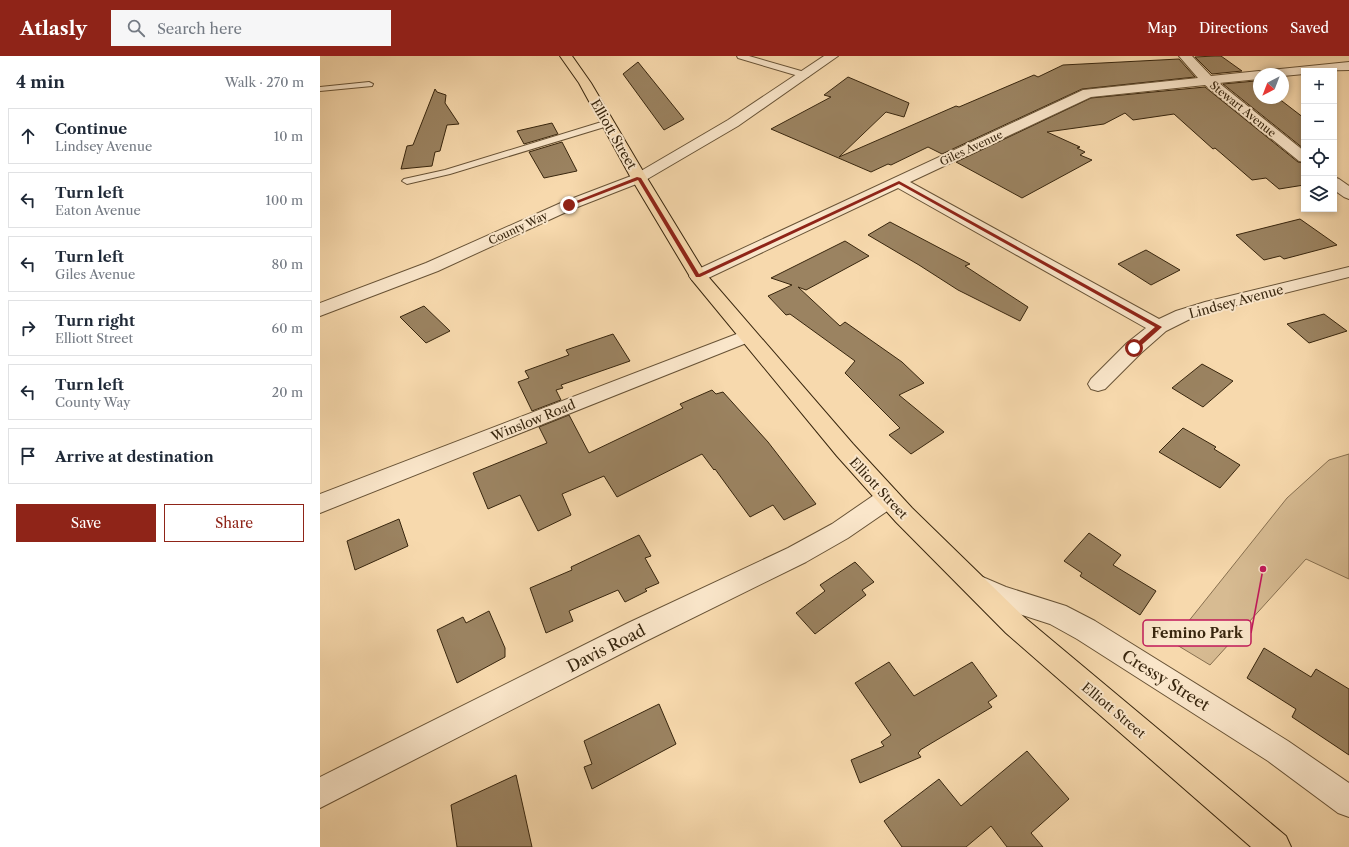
<!DOCTYPE html>
<meta charset="utf-8">
<style>
:root{--surface:#fff;--page:#f6f6f7;--text:#1f2937;--muted:#747a83;--line:#e0e1e3;--accent:#8f2418}
body{margin:0;font-family:"Libre Caslon Text",serif;background:var(--page);color:var(--text)}
.controls{position:absolute;right:12px;top:12px;display:grid;overflow:hidden;border-radius:0px;box-shadow:0 2px 6px #0003}
.controls button{width:36px;height:36px;display:grid;place-items:center;padding:0;border:0;border-bottom:1px solid var(--line);background:var(--surface);color:var(--text);font:20px sans-serif}
.compass{position:absolute;left:933px;top:12px;width:36px;height:36px;border-radius:50%;background:var(--surface);box-shadow:0 2px 6px #0003;rotate:222deg}
.stop{position:absolute;width:12px;height:12px;margin:-9px;border:3px solid #8f2418;border-radius:50%;background:#fff}
.stop.end{background:#8f2418;border-color:#fff;box-shadow:0 1px 4px #0008}
.list{margin:0;padding:0;list-style:none}
h2{display:flex;justify-content:space-between;align-items:center;height:52px;margin:0;padding:0 16px;font-size:17px}
h2 small{font-size:13px;font-weight:400;color:var(--muted)}
.list li{display:grid;grid-template-columns:26px 1fr auto;gap:12px;align-items:center;box-sizing:border-box;height:56px;margin:0 8px 8px;padding:0 8px;border:1px solid var(--line);border-radius:0px}
.list b{display:block;font-size:15px;white-space:nowrap}
.list p{margin:0;font-size:13px;white-space:nowrap;color:var(--muted)}
.list em{font-size:13px;font-style:normal;color:var(--muted)}
.actions{display:flex;gap:8px;padding:12px 16px}
.actions a{flex:1;padding:9px 0;border:1px solid var(--accent);border-radius:0px;text-align:center;font-size:14px;color:var(--accent)}
.actions .main{background:var(--accent);color:#fff}
.icon{flex:none;width:22px;height:22px;fill:none;stroke:currentColor;stroke-width:2;stroke-linecap:round;stroke-linejoin:round}
.map{position:relative;flex:none;width:1029px;height:791px;overflow:hidden}
header{display:flex;align-items:center;gap:24px;box-sizing:border-box;height:56px;padding:0 20px;background:var(--accent);color:#fff}
header strong{font-size:19px}
nav{display:flex;gap:22px;margin-inline-start:auto;font-size:14px}
.search{width:280px;height:36px;background:var(--page);display:flex;align-items:center;gap:10px;box-sizing:border-box;padding:0 14px;border-radius:0px;color:var(--muted);font-size:15px}
main{display:flex}
aside{flex:1;background:var(--surface)}
.map>svg:first-child{display:block}
.green{fill:#d7bb92;stroke:#887050}
.building{fill:#9b8361;stroke:#38260e}
.lines{fill:none;stroke-linecap:round;stroke-linejoin:round}
.service-casing{stroke:#685336;stroke-width:2}
.minor-casing{stroke:#685336;stroke-width:2}
.tertiary-casing{stroke:#685336;stroke-width:2}
.primary-casing{stroke:#38260e;stroke-width:2}
.service{fill:#fae6ca;fill-rule:evenodd}
.minor{fill:#fae6ca;fill-rule:evenodd}
.tertiary{fill:#fae6ca;fill-rule:evenodd}
.primary{fill:#f7d9ad;fill-rule:evenodd}
.route{fill:#8f2418}
.labels{text-anchor:middle;stroke-width:4;stroke-linejoin:round;paint-order:stroke}
.far-street-label{font-size:11px;fill:#38260e;stroke:#fae6ca}
.street-label{font-size:13px;fill:#38260e;stroke:#fae6ca}
.near-street-label{font-size:16px;fill:#38260e;stroke:#fae6ca}
.leader{fill:none;stroke:#c2185b;stroke-width:1.5}
.callout-dot{fill:#c2185b;stroke:#fae6ca;stroke-width:1.5}
.callout{fill:#fae6ca;stroke:#c2185b;stroke-width:1.5}
.callout-label{font-size:14px;text-anchor:middle;font-weight:bold;fill:#38260e}
</style>
<header>
<strong>Atlasly</strong>
<div class="search"><svg class="icon" aria-label="search" viewBox="0 0 24 24"><circle cx="10" cy="10" r="6"/><path d="M15 15l6 6"/></svg>Search here</div>
<nav><a>Map</a><a>Directions</a><a>Saved</a></nav>
</header>
<main>
<aside>
<h2>4 min<small>Walk · 270 m</small></h2>
<ul class="list">
<li><svg class="icon" aria-label="ahead" viewBox="0 0 24 24"><path d="M12 20V5M6 11l6-6 6 6"/></svg><div><b>Continue</b><p>Lindsey Avenue</p></div><em>10 m</em></li>
<li><svg class="icon" aria-label="left" viewBox="0 0 24 24"><path d="M17 20v-9H6M10 6l-5 5 5 5"/></svg><div><b>Turn left</b><p>Eaton Avenue</p></div><em>100 m</em></li>
<li><svg class="icon" aria-label="left" viewBox="0 0 24 24"><path d="M17 20v-9H6M10 6l-5 5 5 5"/></svg><div><b>Turn left</b><p>Giles Avenue</p></div><em>80 m</em></li>
<li><svg class="icon" aria-label="right" viewBox="0 0 24 24"><path d="M7 20v-9h11M14 6l5 5-5 5"/></svg><div><b>Turn right</b><p>Elliott Street</p></div><em>60 m</em></li>
<li><svg class="icon" aria-label="left" viewBox="0 0 24 24"><path d="M17 20v-9H6M10 6l-5 5 5 5"/></svg><div><b>Turn left</b><p>County Way</p></div><em>20 m</em></li>
<li><svg class="icon" aria-label="arrive" viewBox="0 0 24 24"><path d="M6 21V4h12l-3 4 3 4H6"/></svg><div><b>Arrive at destination</b></div></li>
</ul>
<div class="actions"><a class="main">Save</a><a>Share</a></div>
</aside>
<div class="map">
<svg width="1029" height="791" viewBox="0 0 1029 791">
<rect width="100%" height="100%" fill="#f7d9ad"/>
<filter id="stains"><feTurbulence type="fractalNoise" baseFrequency=".005" numOctaves="4"/><feColorMatrix values="0 0 0 0 .2 0 0 0 0 .09 0 0 0 0 .02 0 0 0 .5 -.17"/></filter>
<radialGradient id="worn" r=".72"><stop offset=".6" stop-color="#630" stop-opacity="0"/><stop offset="1" stop-color="#630" stop-opacity=".3"/></radialGradient>
<path class="green" d="M1029 398V523L986 503 890 609 852 586 967 442 1009 404Z"/>
<g class="building">
<path d="M895 0H901L922 15 892 18 875 1Z"/>
<path d="M859 3 875 21 762 33 622 98 608 91 571 109 568 108 551 116 451 73 511 41 504 39 528 21 589 47 584 61 566 56 519 101 636 50 639 51 714 19 718 21 743 9Z"/>
<path d="M318 6 364 63 344 74 303 18Z"/>
<path d="M935 25 939 28V42H958L984 62V93L903 28Z"/>
<path d="M885 31 978 106 984 107V129L959 133 946 122 932 124 895 92 893 93 854 58 813 64 805 57 784 68 727 76 760 91 757 92 765 96 760 99 772 104 702 142 636 106 771 42Z"/>
<path d="M115 33 117 36 126 39 125 47 139 68 127 69 120 95 115 96 112 110 81 113 87 90 93 89Z"/>
<path d="M232 67 238 78 204 88 197 75Z"/>
<path d="M242 86 257 115 224 122 209 96Z"/>
<path d="M980 163 1017 189 964 203 960 200 944 204 916 179Z"/>
<path d="M570 166 650 208 645 210 708 251 700 265 638 234 599 209 548 179Z"/>
<path d="M525 185 549 200 486 234 478 231 520 270 525 266 582 306 604 327 579 339 624 376 591 398 569 379 580 372 525 317 535 305 470 258 466 259 448 240 472 229 451 222Z"/>
<path d="M826 194 860 214 831 229 798 208Z"/>
<path d="M104 250 130 275 106 287 80 261Z"/>
<path d="M1004 258 1027 275 989 287 967 268Z"/>
<path d="M293 278 310 305 241 329 243 332 236 334 241 344 212 355 198 326 209 322 205 315 249 299 246 294Z"/>
<path d="M882 308 913 325 883 351 852 332Z"/>
<path d="M392 334 396 338 403 336 448 386 496 448 464 464 453 449 430 461 395 413 394 414 382 398 297 441 284 420 242 438 251 459 218 475 200 439 168 453 153 417 227 387 219 371 249 359 269 397 363 352 360 348Z"/>
<path d="M863 372 896 391 894 393 920 409 900 432 839 396Z"/>
<path d="M79 463 88 490 35 514 27 485Z"/>
<path d="M769 477 801 499 793 509 836 535 820 559 760 520 762 517 744 505Z"/>
<path d="M319 479 331 500 325 502 339 527 325 533 327 535 305 546 298 534 249 555 253 565 226 577 210 532 252 514 251 511Z"/>
<path d="M535 506 554 526 542 534 546 539 495 578 476 557 505 535 500 529Z"/>
<path d="M169 555 185 592V601L137 627 117 574 143 561 146 567Z"/>
<path d="M944 592 991 621 996 613 1029 633V699L972 661 976 653 927 622Z"/>
<path d="M569 606 594 640 652 606 677 640 668 646 672 651 600 694V695L598 697 601 701 540 727 531 704 564 690 561 686 571 679 535 627Z"/>
<path d="M339 648 356 688 272 733 264 711 272 708 264 685Z"/>
<path d="M707 695 749 743 711 777 723 791H687L671 770 646 791H582L564 765 619 723 641 750Z"/>
<path d="M196 719 212 791H137L131 749Z"/>
</g>
<g class="lines">
<defs>
<g id="service">
<path d="M417 0H429L488 17 489 19 488 21H482L418 2Z"/>
<path d="M49 26 53 28 52 30 0 35V31Z"/>
<path d="M288 64 292 67 291 69 130 118 87 128 82 125 84 123 125 114Z"/>
</g>
<g id="minor">
<path d="M859 0H872L891 20 939 15 944 17 949 14 1029 6V14L984 15V18L963 20V18H939V23L899 27 984 95V106L979 105 885 29 771 41 590 126 839 263 856 255 885 246 1029 211V221L897 254 870 263 846 275 821 297 785 333 778 335 771 333 768 328 771 323 807 287 826 272 578 132 384 224 378 225 372 224 369 220 372 216 763 34 878 22Z"/>
<path d="M319 117 324 119 327 122 324 125 255 152 118 215 0 260V247L106 207 243 146Z"/>
<path d="M1014 121 1019 123 1029 130V143L1024 141 1014 134Z"/>
<path d="M427 274 434 276 437 280 434 284 0 457V438Z"/>
<path d="M568 433 576 435 580 442 576 449 528 482 486 506 326 585 0 752V721L308 567 468 492 512 468 560 435Z"/>
<path d="M658 519 686 531 746 550 775 565 968 685 1029 727V761L1018 757 948 705 757 583 730 568 671 549 649 538 645 530 649 522Z"/>
</g>
<path id="tertiary" d="M504 0H518L418 70 324 125 319 127 314 125 311 122 314 119 408 64Z"/>
<path id="primary" d="M240 0H252L271 27 327 122 385 217 533 388 592 452 704 561 966 780 971 791H931L686 577 576 466 517 400 372 224 311 122 259 27Z"/>
</defs>
<use href="#service" class="service-casing"/>
<use href="#minor" class="minor-casing"/>
<use href="#tertiary" class="tertiary-casing"/>
<use href="#primary" class="primary-casing"/>
<use href="#service" class="service"/>
<use href="#minor" class="minor"/>
<use href="#tertiary" class="tertiary"/>
<use href="#primary" class="primary"/>
</g>
<path class="route" d="M317 121 321 122 379 218 579 125 842 271 816 294H812V291L835 271 579 128 380 221H376L318 124 250 150 246 149Z"/>
<g class="labels">
<g class="far-street-label">
<text transform="translate(923 53) rotate(39)" y="4">Stewart Avenue</text>
<text transform="translate(651 92) rotate(-25)" y="4">Giles Avenue</text>
<text transform="translate(198 172) rotate(-25)" y="4">County Way</text>
</g>
<g class="street-label">
<text transform="translate(294 78) rotate(60)" y="5">Elliott Street</text>
<text transform="translate(916 245) rotate(-15)" y="5">Lindsey Avenue</text>
<text transform="translate(213 364) rotate(-22)" y="5">Winslow Road</text>
<text transform="translate(559 432) rotate(47)" y="5">Elliott Street</text>
<text transform="translate(794 654) rotate(40)" y="5">Elliott Street</text>
</g>
<g class="near-street-label">
<text transform="translate(286 592) rotate(-27)" y="6">Davis Road</text>
<text transform="translate(846 624) rotate(32)" y="6">Cressy Street</text>
</g>
</g>
<path class="leader" d="M943 513L931 577"/>
<circle class="callout-dot" cx="943" cy="513" r="4"/>
<rect class="callout" x="823" y="564" width="108" height="26" rx="4"/>
<g class="callout-label">
<text x="877" y="582">Femino Park</text>
</g>
<rect width="100%" height="100%" filter="url(#stains)"/>
<rect width="100%" height="100%" fill="url(#worn)"/>
</svg>
<div class="controls">
<button>+</button>
<button>−</button>
<button><svg class="icon" aria-label="locate" viewBox="0 0 24 24"><circle cx="12" cy="12" r="6"/><path d="M12 2v4M12 18v4M2 12h4M18 12h4"/></svg></button>
<button><svg class="icon" aria-label="layers" viewBox="0 0 24 24"><path d="M12 4l9 5-9 5-9-5zM3 14l9 5 9-5"/></svg></button>
</div>
<svg class="compass" viewBox="-18 -18 36 36"><path d="M0-13l5 13h-10z" fill="#e53935"/><path d="M0 13l5-13h-10z" fill="#747a83"/></svg>
<div class="stop" style="left:814px;top:292px"></div>
<div class="stop end" style="left:249px;top:149px"></div>
</div>
</main>
